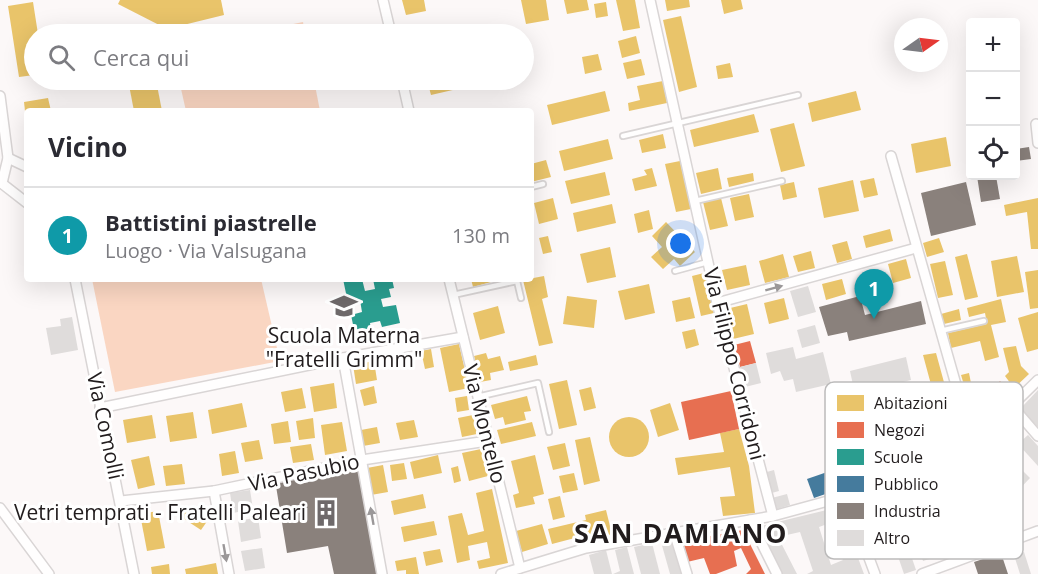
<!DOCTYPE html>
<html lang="it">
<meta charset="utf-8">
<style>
:root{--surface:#fff;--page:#f2f2f3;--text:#2b2b33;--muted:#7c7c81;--line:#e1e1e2;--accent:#6e696a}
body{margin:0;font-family:"Open Sans",sans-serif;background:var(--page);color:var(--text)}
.controls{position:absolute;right:18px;top:18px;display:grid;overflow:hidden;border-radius:6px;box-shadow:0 6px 24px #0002}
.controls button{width:54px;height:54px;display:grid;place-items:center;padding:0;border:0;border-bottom:2px solid var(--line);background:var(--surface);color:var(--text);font:30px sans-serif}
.compass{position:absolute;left:894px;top:18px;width:54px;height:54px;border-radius:50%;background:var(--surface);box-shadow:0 6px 24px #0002;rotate:76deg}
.you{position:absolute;left:681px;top:244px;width:21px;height:21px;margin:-15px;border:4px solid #fff;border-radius:50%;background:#1a73e8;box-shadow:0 0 0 9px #1a73e833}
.badge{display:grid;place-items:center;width:39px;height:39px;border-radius:50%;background:var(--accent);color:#fff;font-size:20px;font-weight:700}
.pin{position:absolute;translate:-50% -50px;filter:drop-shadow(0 2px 3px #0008)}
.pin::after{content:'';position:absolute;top:32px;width:21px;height:18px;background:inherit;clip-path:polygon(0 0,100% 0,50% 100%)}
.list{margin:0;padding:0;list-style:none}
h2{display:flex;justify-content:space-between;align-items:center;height:78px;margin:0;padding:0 24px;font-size:26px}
h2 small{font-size:20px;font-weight:400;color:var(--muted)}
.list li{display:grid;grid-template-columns:39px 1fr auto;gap:18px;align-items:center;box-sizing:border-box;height:96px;padding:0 24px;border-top:2px solid var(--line)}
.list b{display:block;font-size:22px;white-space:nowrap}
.list p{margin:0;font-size:20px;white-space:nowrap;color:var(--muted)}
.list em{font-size:20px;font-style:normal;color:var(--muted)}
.icon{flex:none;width:33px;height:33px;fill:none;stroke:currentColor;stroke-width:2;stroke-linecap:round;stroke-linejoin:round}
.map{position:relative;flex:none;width:1038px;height:574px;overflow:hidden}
.search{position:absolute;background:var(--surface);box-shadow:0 6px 24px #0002;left:24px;top:24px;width:510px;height:66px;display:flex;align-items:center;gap:15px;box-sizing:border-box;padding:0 21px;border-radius:33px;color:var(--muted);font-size:22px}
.panel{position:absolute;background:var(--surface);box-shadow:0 6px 24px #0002;left:24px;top:108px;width:510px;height:174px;border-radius:6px}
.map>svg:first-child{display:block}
.green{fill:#fad6c2}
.homes{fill:#e9c46a;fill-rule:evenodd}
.shops{fill:#e76f51}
.schools{fill:#2a9d8f}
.public{fill:#457b9d}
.industry{fill:#8a817c}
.building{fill:#dfdcdb;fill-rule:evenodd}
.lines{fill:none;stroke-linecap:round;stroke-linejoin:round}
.service-casing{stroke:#d9d5d5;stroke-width:8}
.minor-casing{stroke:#d9d5d5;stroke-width:12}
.service{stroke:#fffefe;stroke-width:4.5}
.minor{stroke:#fffefe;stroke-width:9}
.oneway{fill:#9b9899}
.labels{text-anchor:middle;stroke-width:6;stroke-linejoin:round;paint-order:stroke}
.poi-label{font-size:21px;fill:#211c1d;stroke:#fff}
.street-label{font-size:21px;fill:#211c1d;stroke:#fff}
.district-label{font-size:27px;font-weight:bold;letter-spacing:1.5px;fill:#211c1d;stroke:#fff}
.key{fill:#fff;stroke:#bcbbbb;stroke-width:1.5}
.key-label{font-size:16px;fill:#211c1d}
</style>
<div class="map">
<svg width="1038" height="574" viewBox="0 0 1038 574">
<rect width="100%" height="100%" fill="#fcf8f8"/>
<g class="green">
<path d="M303 22 305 34H244Z"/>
<path d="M179 80H314L320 111H186Z"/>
<path d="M92 279H261L280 361 115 392Z"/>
</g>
<g class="homes">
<path d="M120 0H221L224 15 167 29 118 4Z"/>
<path d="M402 0H424L426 11 406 15Z"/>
<path d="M521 0H546L549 20 526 24Z"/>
<path d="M564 0H587L589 10 567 14Z"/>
<path d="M616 0H635L640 28 623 31Z"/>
<path d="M665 0H689L690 7 667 11Z"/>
<path d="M721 0H741L743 9 724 14Z"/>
<path d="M33 2 38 34H34V75L19 77 8 6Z"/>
<path d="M606 2 608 16 596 18 594 4Z"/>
<path d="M681 16 697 87 679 92 663 20Z"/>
<path d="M426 24 429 34H414L413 26Z"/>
<path d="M636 36 640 53 622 58 618 41Z"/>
<path d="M598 54 602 70 585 74 582 57Z"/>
<path d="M641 59 645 75 627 79 623 63Z"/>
<path d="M730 63 733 77 718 79 716 66Z"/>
<path d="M128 80H156L162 111H134Z"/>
<path d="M427 80H469L470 86 431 95Z"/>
<path d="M663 81 667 103 629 111 628 103 640 100 637 86Z"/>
<path d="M605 91 610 111 552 125 547 105Z"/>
<path d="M856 91 861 110 812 122 808 103Z"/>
<path d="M48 98 51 111H25L24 102Z"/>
<path d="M754 114 759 132 694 147 690 130Z"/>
<path d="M794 123 805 166 781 172 770 129Z"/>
<path d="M663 134 666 148 642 153 639 140Z"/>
<path d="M946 137 951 166 916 173 911 144Z"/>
<path d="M608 139 613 159 564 171 559 151Z"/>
<path d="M546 160 551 177 531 182V164Z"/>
<path d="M680 161 691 209 676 212 665 164Z"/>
<path d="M652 168 657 186 635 191 632 179 647 175 644 170Z"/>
<path d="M718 168 722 189 701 194 696 173Z"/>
<path d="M605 172 610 195 571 204 565 181Z"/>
<path d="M753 173 754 181 729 187 727 178Z"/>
<path d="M874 178 878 195 864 198 860 181Z"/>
<path d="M853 180 859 211 824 218 818 188Z"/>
<path d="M794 182 797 197 783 200 780 185Z"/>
<path d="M749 194 754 217 735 221 730 198Z"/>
<path d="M553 198 558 219 539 224 534 203Z"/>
<path d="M721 198 728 226 710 230 703 202Z"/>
<path d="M1038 198V249H1031L1027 212 1006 216 1004 205Z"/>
<path d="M612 204 616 223 577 232 573 213Z"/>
<path d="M649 210 653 229 638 233 634 214Z"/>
<path d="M666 222 695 252 680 266 674 259 663 269 651 257 662 247 652 236Z"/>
<path d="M890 229 893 241 866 248 863 236Z"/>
<path d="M548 236 552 252 543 254 539 238Z"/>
<path d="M939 238 944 252 927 257 923 243Z"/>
<path d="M847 241 852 259 837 263 832 245Z"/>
<path d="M610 247 616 277 587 283 580 254Z"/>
<path d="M811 251 815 268 798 272 793 256Z"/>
<path d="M783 254 789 277 765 283 759 261Z"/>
<path d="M967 254 978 297 965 300 955 257Z"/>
<path d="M1017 256 1024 292 997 297 991 261Z"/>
<path d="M906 259 911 278 893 283 888 264Z"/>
<path d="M945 261 953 295 938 298 930 264Z"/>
<path d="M746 265 750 285 727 290 722 270Z"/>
<path d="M1038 270V308L1030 309 1025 272Z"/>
<path d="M704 273 714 313 701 316 692 276Z"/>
<path d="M544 276 548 297 542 299 553 343 539 346 523 280Z"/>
<path d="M471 279H491V282L473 287Z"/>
<path d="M842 279 846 294 826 300 822 284Z"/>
<path d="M649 284 655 313 625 320 618 291Z"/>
<path d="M567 296 597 300 594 328 563 324Z"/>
<path d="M690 297 695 318 676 322 672 301Z"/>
<path d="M784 298 789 319 769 324 764 303Z"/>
<path d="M1001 299 1006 322 991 325 999 357 985 361 980 341 951 348 948 333 987 324 985 313 969 317 967 308Z"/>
<path d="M747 304 754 334 733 339 726 309Z"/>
<path d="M498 306 505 333 480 340 473 313Z"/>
<path d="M959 309 961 320 944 324 941 314Z"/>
<path d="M1038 312V349L1027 352 1018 318Z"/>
<path d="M695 329 699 345 686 349 682 332Z"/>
<path d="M459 344 469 388 449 392 440 348Z"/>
<path d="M1016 346 1021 366 1029 374 1014 388 1005 376 1009 372 1003 348Z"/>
<path d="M431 349 434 367 425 369 421 351Z"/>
<path d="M486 353 488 359 500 356 504 370 490 373 491 380 480 382 474 356Z"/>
<path d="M936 353 959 437 922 459 845 487 839 471 847 468 835 431 846 427 843 413 887 403 901 449 935 435 924 395 933 392 923 355ZM865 421 879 460 860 467 849 432 856 430 854 424Z"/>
<path d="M536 355 538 365 510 371 508 362Z"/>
<path d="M374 361 377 380 356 384 353 365Z"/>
<path d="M969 373 971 383 964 385 961 375Z"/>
<path d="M567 380 577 425 559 429 549 384Z"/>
<path d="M334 383 337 408 314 412 310 387Z"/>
<path d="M374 386 377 403 364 406 360 390Z"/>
<path d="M591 387 596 408 584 411 579 390Z"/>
<path d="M302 388 306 408 285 412 281 392Z"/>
<path d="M467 396 469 410 457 412 455 398Z"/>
<path d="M527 396 531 411 524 412 526 420 505 425 503 417 495 419 491 405Z"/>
<path d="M242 403 247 427 212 434 208 410Z"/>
<path d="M670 403 679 430 658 437 650 410Z"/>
<path d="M193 412 197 438 170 442 166 416Z"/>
<path d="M152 415 156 438 127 443 123 420Z"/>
<path d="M473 415 477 434 462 437 458 418Z"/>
<circle cx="629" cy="437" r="20"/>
<path d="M313 418 315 438 299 440 296 421Z"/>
<path d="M414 420 418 437 400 440 396 423Z"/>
<path d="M288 421 291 442 274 444 271 424Z"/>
<path d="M342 422 347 451 325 455 321 425Z"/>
<path d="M532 422 536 436 501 444 497 430Z"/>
<path d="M377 427 380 443 363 446 361 430Z"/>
<path d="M739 429 749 466 755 513 723 516 720 497 735 496 730 467 678 475 675 458 724 452 720 433Z"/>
<path d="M590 437 600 481 584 485 575 440Z"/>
<path d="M259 440 263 459 245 462 241 443Z"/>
<path d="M565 443 570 466 553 470 547 447Z"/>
<path d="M311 444 314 460 293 463 290 447Z"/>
<path d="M481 449 488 476 469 481 462 453Z"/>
<path d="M235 451 239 473 222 476 219 454Z"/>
<path d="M438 455 442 473 414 479 410 462Z"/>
<path d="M535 455 544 494 533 497 535 504 516 508 513 495 519 493 511 461Z"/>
<path d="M149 456 155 485 138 489 131 460Z"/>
<path d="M404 463 407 479 392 481 390 465Z"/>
<path d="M182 464 185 484 166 486 163 466Z"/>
<path d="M383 465 388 492 371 495 367 468Z"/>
<path d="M458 466 461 481 454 483 451 468Z"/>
<path d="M574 473 578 490 563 493 559 476Z"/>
<path d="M492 489 508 563 479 569 477 561 490 558 487 542 468 546 470 560 457 563 448 516 462 513 468 535 484 531 476 493Z"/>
<path d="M423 494 426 508 394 515 391 501Z"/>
<path d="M560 496 565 517 553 520 548 499Z"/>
<path d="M185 505 208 520 201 530 178 515Z"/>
<path d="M606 510 612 534 591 540 590 534 552 544 548 529 586 520 585 515Z"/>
<path d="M158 511 165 548 147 551 140 514Z"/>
<path d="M434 521 437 535 404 542 401 527Z"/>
<path d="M542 524 548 544 522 552 516 531Z"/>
<path d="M440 549 443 562 426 566 423 552Z"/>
<path d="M416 557 419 574H406V570L397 571 395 561Z"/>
<path d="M216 563 218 574H186L185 569Z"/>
<path d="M169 564 170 574H152L151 567Z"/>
</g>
<g class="shops">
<path d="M750 341 756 363 740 367 734 345Z"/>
<path d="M1000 381 1011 393 985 417 970 401 977 394 982 398Z"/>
<path d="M731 391 739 429 689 440 681 402Z"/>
<path d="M743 530 765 574H746L751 569 741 548 734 551 737 566 716 574H710L704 558 687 562 683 541Z"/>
</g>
<path class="schools" d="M343 279H362L365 291 375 289 373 279H392L394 288 389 289 391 297 381 299 383 307 396 305 400 323 382 327 380 321 370 323 371 331 355 334 351 315 362 312 360 300 348 303Z"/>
<path class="public" d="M833 470 840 489 814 498 807 479Z"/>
<g class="industry">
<path d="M1029 147 1031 159 1016 161V149Z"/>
<path d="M977 176H996L1000 199 981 202Z"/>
<path d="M966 182 976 225 931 236 921 193Z"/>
<path d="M860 296 865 315 921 301 926 324 849 341 847 332 828 336 819 307Z"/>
<path d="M362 460 380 574H334L328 546 287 553 275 480Z"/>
<path d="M1001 553 1008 574H978L974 562Z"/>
</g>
<g class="building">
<path d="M875 272 878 282 861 286 859 276Z"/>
<path d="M808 286 816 312 798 317 790 291Z"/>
<path d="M72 317 78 350 51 355 46 328 61 326 60 319Z"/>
<path d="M815 325 820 343 802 348 797 330Z"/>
<path d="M793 347 796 359 823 352 831 384 796 392 793 379 784 381 780 371 771 374 766 353Z"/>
<path d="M906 357 911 380 855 394 850 371Z"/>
<path d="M756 363 761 383 745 387 740 367Z"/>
<path d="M1038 390V427L1020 409Z"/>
<path d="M1028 435 1038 446V466L1018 444Z"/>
<path d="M1021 469 1030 478 1013 496 1004 486Z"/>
<path d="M774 470 779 491 768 494 763 473Z"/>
<path d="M250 490 253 509 233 513 230 493Z"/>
<path d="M787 494 790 505 771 511 768 499Z"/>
<path d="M839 507 864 574H807L813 571 800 532 778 537 797 574H779L757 527ZM830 523 843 560 831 565 819 527Z"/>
<path d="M258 517 261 538 241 542 238 521Z"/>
<path d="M943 536 948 553 923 561 918 545Z"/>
<path d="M905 538 916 570 904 574 893 542Z"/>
<path d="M672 539 683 574H670L661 542Z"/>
<path d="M652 543 660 574H641L634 547Z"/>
<path d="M627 547 634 574H613L620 571 615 550Z"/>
<path d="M262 548 265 568 245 571 241 551Z"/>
<path d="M606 550 612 574H594L589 555Z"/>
<path d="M1024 552 1031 574H1020L1014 555Z"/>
</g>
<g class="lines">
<defs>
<g id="service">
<path d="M623 136 798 95"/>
<path d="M531 187 543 184"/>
<path d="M695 201 782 181"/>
<path d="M675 271 708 262"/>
<path d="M453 295 517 281 521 298"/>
<path d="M940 331 984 321"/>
<path d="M477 397 538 383 549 432"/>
</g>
<g id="minor">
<path d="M383 0 391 34"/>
<path d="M650 0 717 303 773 516"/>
<path d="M402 80 409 111"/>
<path d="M0 96 8 158 2 183"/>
<path d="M1036 124 1038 143"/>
<path d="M891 156 972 441"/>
<path d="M8 158 27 167"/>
<path d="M0 182 27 203"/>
<path d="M75 279 134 574"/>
<path d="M449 279 520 568"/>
<path d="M717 303 916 248"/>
<path d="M343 358 382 574"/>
<path d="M1012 406 1038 436"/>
<path d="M100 408 343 358 463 337"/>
<path d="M214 491 229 574"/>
<path d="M846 496 875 574"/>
<path d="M121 501 214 491 362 460 487 441"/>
<path d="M0 508 49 574"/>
<path d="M750 520 777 574"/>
<path d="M674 532 687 574"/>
<path d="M501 574 586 548 773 516 846 496 956 452 991 426 1038 380"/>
<path d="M922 574 1038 531"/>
</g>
</defs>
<use href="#service" class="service-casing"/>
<use href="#minor" class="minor-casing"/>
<use href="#service" class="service"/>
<use href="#minor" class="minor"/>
</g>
<defs><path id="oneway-solid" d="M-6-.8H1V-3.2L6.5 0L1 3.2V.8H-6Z" transform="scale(1.5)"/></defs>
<g class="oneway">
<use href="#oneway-solid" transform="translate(774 288) rotate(-15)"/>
<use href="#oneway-solid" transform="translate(372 516) rotate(-100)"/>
<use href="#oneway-solid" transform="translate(225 553) rotate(80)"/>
</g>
<defs>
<symbol id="school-bare" viewBox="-9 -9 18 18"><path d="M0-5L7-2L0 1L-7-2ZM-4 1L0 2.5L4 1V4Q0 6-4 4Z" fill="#6e696a" stroke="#fff" stroke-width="2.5" paint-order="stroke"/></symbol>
<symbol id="building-bare" viewBox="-9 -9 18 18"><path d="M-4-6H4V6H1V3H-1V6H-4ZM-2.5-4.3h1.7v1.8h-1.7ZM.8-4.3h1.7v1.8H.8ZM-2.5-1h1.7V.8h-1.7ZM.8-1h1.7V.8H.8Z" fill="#6e696a" stroke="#fff" stroke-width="2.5" paint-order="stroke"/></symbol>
</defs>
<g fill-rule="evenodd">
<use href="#school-bare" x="325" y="287" width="38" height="38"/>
<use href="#building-bare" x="307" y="494" width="38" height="38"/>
</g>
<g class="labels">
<g class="poi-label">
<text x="344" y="343">Scuola Materna<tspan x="344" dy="24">"Fratelli Grimm"</tspan></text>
<text x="306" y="520" text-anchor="end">Vetri temprati - Fratelli Paleari</text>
</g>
<g class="street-label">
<text transform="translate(734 364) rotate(76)" y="7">Via Filippo Corridoni</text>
<text transform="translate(484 424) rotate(76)" y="7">Via Montello</text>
<text transform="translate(105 426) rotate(78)" y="7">Via Comolli</text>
<text transform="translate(304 473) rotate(-12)" y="7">Via Pasubio</text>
</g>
<g class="district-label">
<text x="681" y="543">SAN DAMIANO</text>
</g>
</g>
<rect x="825" y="382" width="198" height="177" rx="9" class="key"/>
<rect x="837" y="395" width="27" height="16" fill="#e9c46a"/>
<rect x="837" y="422" width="27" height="16" fill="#e76f51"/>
<rect x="837" y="449" width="27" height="16" fill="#2a9d8f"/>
<rect x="837" y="476" width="27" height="16" fill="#457b9d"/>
<rect x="837" y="503" width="27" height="16" fill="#8a817c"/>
<rect x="837" y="530" width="27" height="16" fill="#dfdcdb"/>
<g class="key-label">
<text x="874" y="409">Abitazioni</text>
<text x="874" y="436">Negozi</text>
<text x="874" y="463">Scuole</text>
<text x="874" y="490">Pubblico</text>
<text x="874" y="517">Industria</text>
<text x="874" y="544">Altro</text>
</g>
</svg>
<div class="controls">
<button>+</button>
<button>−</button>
<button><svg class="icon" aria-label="locate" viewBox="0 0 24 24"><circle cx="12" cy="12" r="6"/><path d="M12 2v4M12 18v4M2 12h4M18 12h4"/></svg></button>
</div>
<svg class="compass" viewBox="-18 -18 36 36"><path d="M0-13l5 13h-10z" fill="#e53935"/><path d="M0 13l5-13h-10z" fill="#7c7c81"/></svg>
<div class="you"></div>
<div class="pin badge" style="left:874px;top:319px;background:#0f9aa8">1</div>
<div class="search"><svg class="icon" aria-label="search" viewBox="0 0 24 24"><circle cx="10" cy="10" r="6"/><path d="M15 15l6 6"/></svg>Cerca qui</div>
<section class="panel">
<h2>Vicino<small></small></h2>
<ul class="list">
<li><span class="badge" style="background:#0f9aa8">1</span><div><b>Battistini piastrelle</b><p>Luogo · Via Valsugana</p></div><em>130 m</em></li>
</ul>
</section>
</div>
